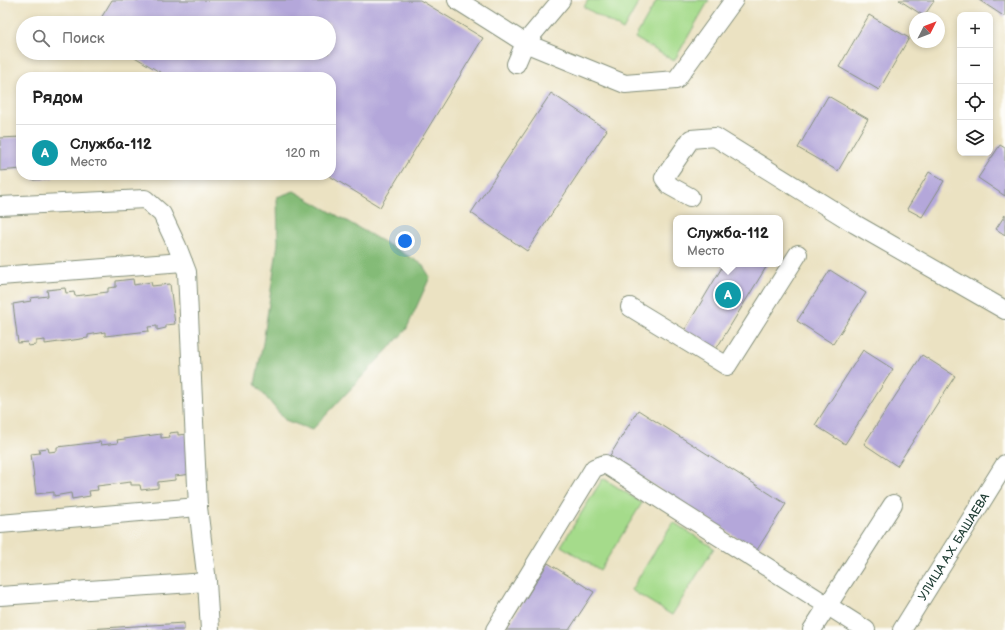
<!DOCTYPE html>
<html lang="ru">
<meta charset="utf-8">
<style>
:root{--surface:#fff;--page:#f2f2f2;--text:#222;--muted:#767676;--line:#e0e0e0;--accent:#2563eb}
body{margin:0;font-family:"Balsamiq Sans",sans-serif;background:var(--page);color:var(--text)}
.controls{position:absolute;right:12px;top:12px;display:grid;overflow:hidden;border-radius:8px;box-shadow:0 2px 6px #0003}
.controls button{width:36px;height:36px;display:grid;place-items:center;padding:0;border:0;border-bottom:1px solid var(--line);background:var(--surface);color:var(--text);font:20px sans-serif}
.compass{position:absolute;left:909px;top:12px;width:36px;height:36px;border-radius:50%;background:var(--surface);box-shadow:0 2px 6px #0003;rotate:48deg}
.you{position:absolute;left:405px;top:241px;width:14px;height:14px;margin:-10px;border:3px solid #fff;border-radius:50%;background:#1a73e8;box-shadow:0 0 0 6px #1a73e833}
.badge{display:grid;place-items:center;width:26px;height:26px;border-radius:50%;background:var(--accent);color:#fff;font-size:13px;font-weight:700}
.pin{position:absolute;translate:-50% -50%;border:2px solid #fff;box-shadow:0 1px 4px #0006}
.popup{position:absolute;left:673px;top:215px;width:110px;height:52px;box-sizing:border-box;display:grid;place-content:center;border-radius:8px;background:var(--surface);filter:drop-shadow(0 1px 3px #0005);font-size:13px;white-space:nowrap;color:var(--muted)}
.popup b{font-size:15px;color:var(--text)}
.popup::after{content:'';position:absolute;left:50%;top:100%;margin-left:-8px;border:8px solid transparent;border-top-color:var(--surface)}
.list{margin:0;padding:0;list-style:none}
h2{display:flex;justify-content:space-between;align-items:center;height:52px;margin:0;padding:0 16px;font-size:17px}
h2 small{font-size:13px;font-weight:400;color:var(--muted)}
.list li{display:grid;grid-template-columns:26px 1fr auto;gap:12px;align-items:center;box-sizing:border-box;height:56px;padding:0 16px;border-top:1px solid var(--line)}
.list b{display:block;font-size:15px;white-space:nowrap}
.list p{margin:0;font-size:13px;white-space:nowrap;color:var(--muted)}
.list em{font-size:13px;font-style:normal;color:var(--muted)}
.icon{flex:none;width:22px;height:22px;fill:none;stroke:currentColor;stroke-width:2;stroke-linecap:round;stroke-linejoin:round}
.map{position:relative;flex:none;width:1005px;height:630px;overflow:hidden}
.search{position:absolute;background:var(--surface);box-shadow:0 2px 6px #0003;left:16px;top:16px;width:320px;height:44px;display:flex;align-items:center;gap:10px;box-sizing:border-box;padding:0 14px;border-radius:22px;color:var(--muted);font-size:15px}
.panel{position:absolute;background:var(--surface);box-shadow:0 2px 6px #0003;left:16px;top:72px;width:320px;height:108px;border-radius:16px}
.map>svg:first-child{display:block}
.green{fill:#a5db8b;stroke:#628c60}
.forest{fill:#84bb77;stroke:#527c56}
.building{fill:#b4a7da}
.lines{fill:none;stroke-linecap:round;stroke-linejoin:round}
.minor-casing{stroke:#85907b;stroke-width:20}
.minor{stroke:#fff;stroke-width:18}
.labels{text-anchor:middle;stroke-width:4;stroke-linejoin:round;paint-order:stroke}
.street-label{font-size:12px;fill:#1f3d34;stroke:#fdfcf7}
</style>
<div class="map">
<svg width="1005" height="630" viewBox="0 0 1005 630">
<rect width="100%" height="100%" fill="#fdfcf7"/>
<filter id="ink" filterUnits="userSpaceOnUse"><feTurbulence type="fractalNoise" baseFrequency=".025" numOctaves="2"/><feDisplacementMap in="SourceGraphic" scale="8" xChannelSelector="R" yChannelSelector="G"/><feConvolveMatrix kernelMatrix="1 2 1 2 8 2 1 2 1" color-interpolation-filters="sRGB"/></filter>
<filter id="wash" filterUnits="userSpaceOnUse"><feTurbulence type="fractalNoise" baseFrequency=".012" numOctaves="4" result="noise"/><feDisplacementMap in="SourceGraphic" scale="16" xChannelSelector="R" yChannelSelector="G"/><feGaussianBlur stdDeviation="0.9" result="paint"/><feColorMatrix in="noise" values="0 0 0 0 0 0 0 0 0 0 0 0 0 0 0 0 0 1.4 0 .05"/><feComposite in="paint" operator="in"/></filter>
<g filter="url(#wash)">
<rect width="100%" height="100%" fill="#ebe2c2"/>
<g class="green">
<path d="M588 0H640L623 30 584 7Z"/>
<path d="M657 0H709L674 61 635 38Z"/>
<path d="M603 478 642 503 600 570 561 546Z"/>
<path d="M673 522 714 548 672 615 631 590Z"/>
</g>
<path class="forest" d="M294 191 422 264 430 277 406 330 312 430 285 420 255 384 263 343 278 243 277 197Z"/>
<g id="blocks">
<g class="building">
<path d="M112 0H420L483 38 380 207 328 175H331V77H168L128 53H329V23H98Z"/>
<path d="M899 0H933L934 1 924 16Z"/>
<path d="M979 0H1005V17Z"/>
<path d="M869 15 909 38 879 90 839 67Z"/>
<path d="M551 93 607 130 527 251 471 213Z"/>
<path d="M828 96 868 119 838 171 798 148Z"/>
<path d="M21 137V169L0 171V138Z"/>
<path d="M1000 145 1005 148V196L978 178Z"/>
<path d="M929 172 944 181 922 217 907 209Z"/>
<path d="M33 175H53V178L33 180Z"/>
<path d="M1005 215V235L996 229Z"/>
<path d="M724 264H768L715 351 684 331Z"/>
<path d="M830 270 866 293 833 344 797 321Z"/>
<path d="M133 279 134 285 151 282 152 286 170 284 175 324 166 325V328L157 330V326L148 327 149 331 105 336V332L88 335V338L45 344V340L36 341V345L28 346 27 342 18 343 13 304 31 301 30 298 48 296 47 290 65 288 66 293 74 292 75 296 108 292V288L116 287V281Z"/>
<path d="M863 350 893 369 845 444 815 425Z"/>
<path d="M922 355 955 376 897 466 864 444Z"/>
<path d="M638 410 786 504 757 550 609 457Z"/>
<path d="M178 432V435L187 434 192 474 175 476V480L158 482V488L141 490 140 485H131V482L97 486 98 490 89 491 90 496 72 499 71 493 54 496V492L36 494 31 454 40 453 39 449 48 448 49 452 57 451V447L100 442 101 445 118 443 117 440 161 434V438L170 437 169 433Z"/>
<path d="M548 563 594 592 569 630H506Z"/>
<path d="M184 623V630H87V629Z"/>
</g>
</g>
</g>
<g filter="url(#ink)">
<use href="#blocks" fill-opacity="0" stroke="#85907b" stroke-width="1"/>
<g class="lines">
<defs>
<g id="minor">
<path d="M457 0 525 43 625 84 676 80 734 0"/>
<path d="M516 64 525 43 561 0"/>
<path d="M690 197 670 186 664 178 691 139 715 137 855 224 1005 310"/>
<path d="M0 206 145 199 162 214 177 246 187 272 198 507 207 582 210 630"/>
<path d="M0 276 183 262"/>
<path d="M630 307 727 366 798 254"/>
<path d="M0 524 198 507"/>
<path d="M0 596 207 582"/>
<path d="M495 630 594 468 605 464 866 630"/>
<path d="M812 630 893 504"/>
<path id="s1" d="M902 630 1005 464"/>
</g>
</defs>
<use href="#minor" class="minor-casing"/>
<use href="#minor" class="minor"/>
</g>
</g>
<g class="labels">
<g class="street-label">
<text dy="4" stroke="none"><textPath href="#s1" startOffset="98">УЛИЦА А.Х. БАШАЕВА</textPath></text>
</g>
</g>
</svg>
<div class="controls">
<button>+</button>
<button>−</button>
<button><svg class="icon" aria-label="locate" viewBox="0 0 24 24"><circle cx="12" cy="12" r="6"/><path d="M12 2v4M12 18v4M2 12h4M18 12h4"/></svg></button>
<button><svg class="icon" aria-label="layers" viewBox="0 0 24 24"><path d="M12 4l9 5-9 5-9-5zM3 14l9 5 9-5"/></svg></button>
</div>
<svg class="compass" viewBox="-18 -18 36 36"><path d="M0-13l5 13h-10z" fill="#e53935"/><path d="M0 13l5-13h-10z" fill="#767676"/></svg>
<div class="you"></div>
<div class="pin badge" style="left:728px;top:295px;background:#0f9aa8">A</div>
<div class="popup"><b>Служба-112</b>Место</div>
<div class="search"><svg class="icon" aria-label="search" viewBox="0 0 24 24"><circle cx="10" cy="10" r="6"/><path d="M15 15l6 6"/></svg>Поиск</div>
<section class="panel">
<h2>Рядом<small></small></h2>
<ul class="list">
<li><span class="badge" style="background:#0f9aa8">A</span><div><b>Служба-112</b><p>Место</p></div><em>120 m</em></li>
</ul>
</section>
</div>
